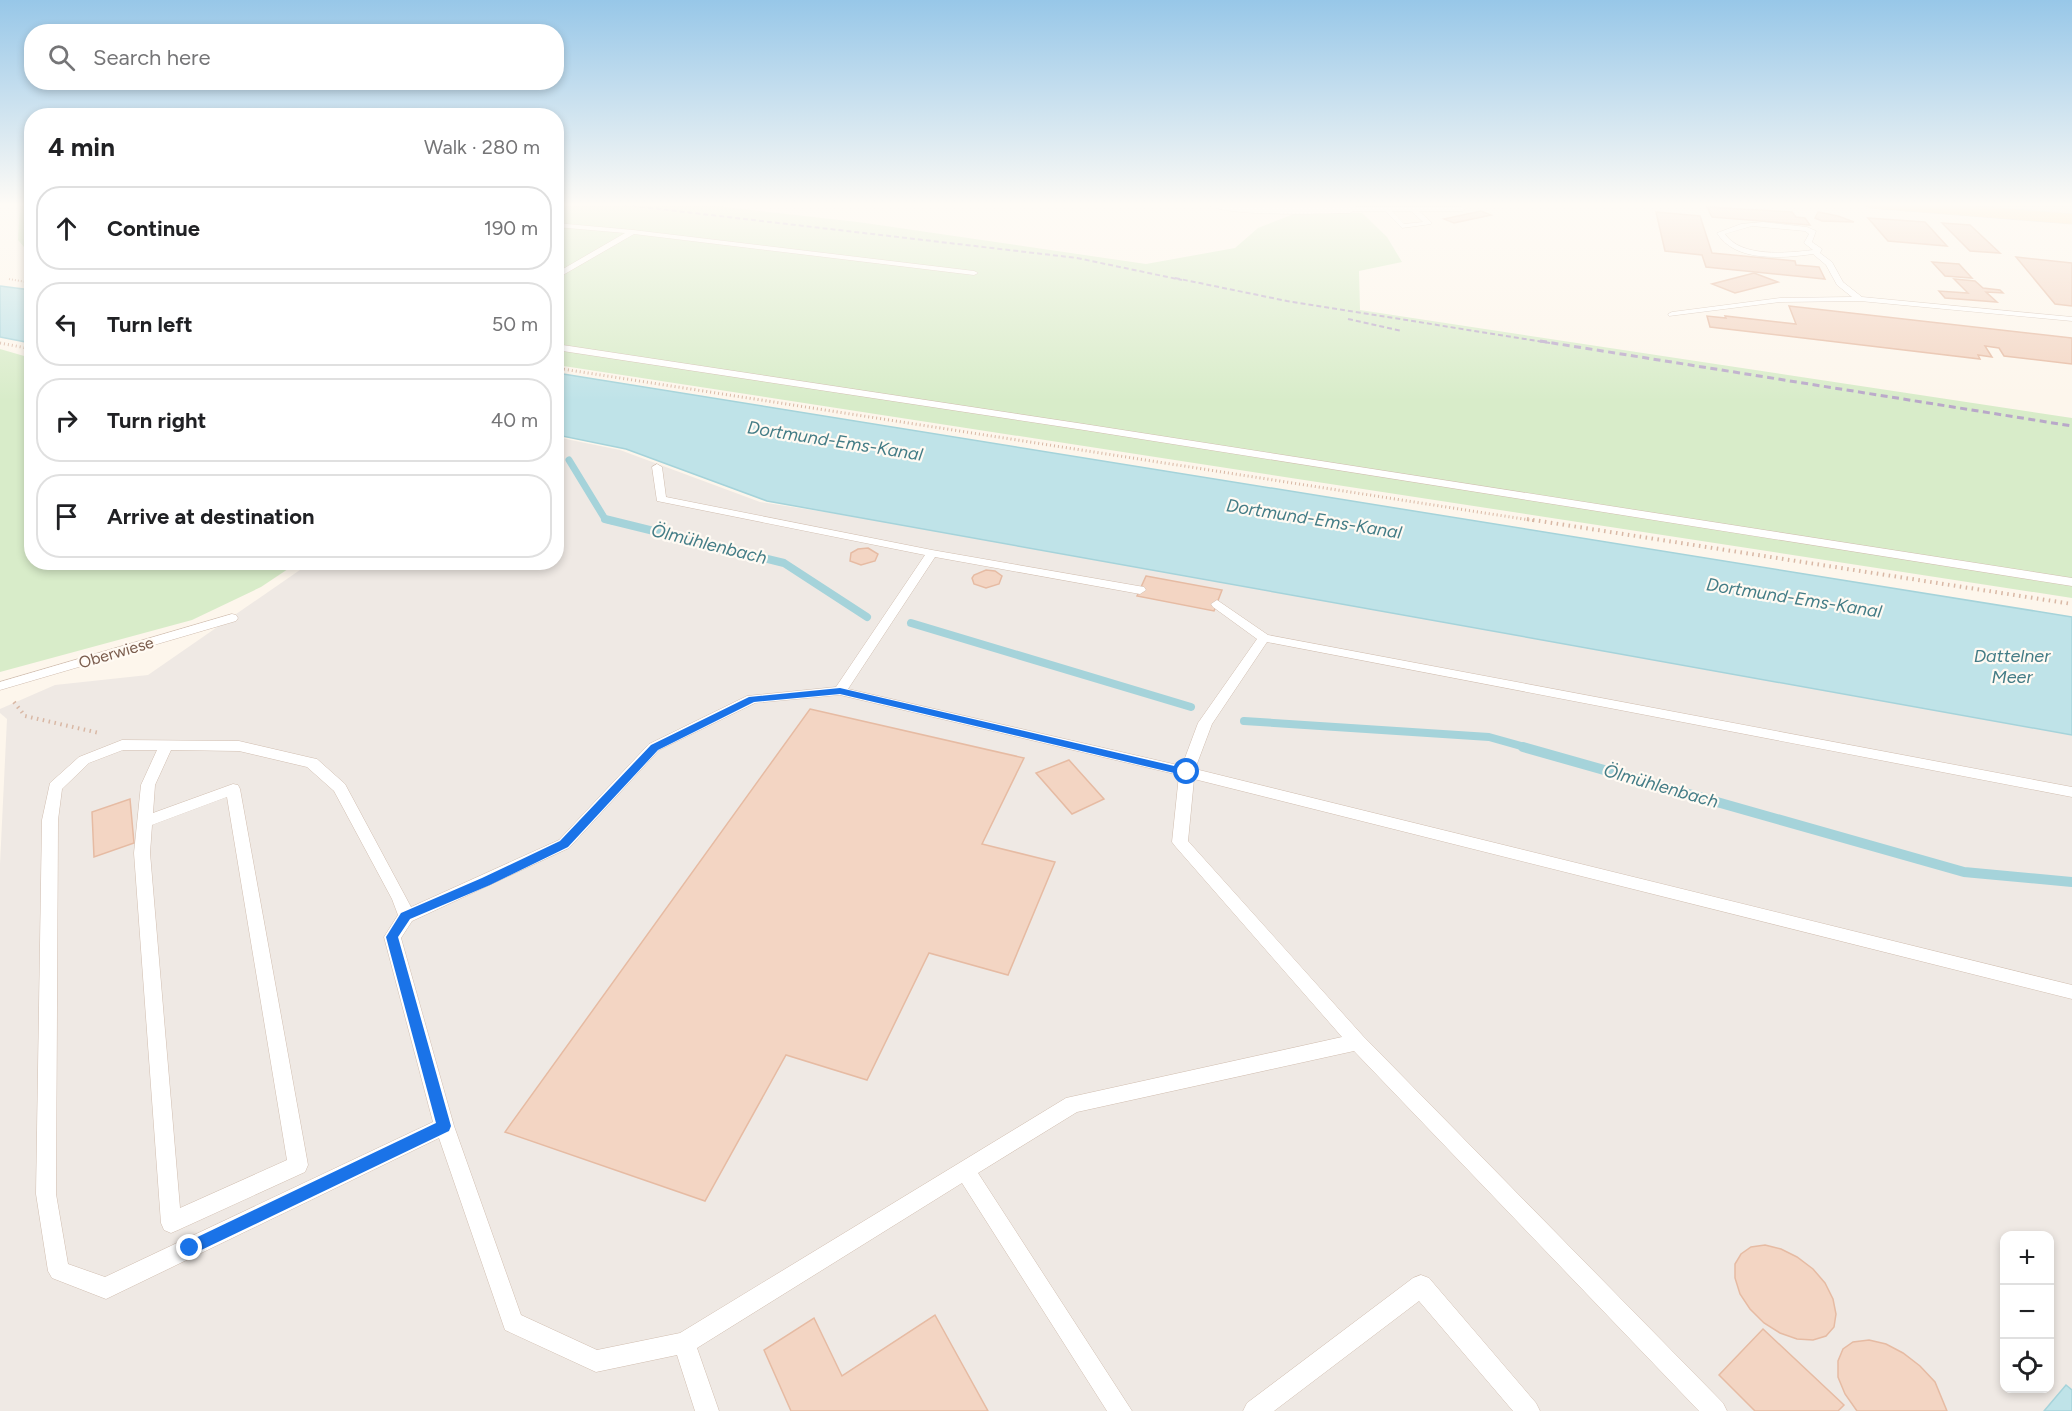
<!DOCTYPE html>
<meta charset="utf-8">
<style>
:root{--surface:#fff;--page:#f2f2f2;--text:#202124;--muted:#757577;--line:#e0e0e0}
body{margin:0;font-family:Figtree,sans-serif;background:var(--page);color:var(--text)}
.controls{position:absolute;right:18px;bottom:18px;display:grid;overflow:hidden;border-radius:12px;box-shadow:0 3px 9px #0003}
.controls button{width:54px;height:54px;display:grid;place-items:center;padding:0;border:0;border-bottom:2px solid var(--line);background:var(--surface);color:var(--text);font:30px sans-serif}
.stop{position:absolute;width:18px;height:18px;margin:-14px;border:4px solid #1a73e8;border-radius:50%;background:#fff}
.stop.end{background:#1a73e8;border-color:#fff;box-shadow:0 2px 6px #0008}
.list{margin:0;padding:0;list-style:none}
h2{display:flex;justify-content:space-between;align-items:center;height:78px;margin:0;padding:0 24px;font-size:26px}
h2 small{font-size:20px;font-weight:400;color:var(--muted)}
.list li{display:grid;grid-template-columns:39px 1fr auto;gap:18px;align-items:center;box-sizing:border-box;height:84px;margin:0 12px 12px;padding:0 12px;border:2px solid var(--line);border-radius:24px}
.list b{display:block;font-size:22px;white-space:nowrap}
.list em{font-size:20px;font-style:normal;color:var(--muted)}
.icon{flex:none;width:33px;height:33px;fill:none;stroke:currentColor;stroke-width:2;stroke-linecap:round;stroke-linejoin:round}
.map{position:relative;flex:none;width:2072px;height:1411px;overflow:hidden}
.search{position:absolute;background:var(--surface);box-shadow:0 3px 9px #0003;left:24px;top:24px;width:540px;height:66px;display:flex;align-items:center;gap:15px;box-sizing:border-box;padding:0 21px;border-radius:24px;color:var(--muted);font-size:22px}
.panel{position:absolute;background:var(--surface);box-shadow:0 3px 9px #0003;left:24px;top:108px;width:540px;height:462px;border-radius:24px}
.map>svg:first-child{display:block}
.residential{fill:#f5e8da}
.industrial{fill:#efe9e4;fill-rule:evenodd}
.green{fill:#d8ecc9}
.water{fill:#bfe3e8;stroke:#a5d3da;stroke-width:1.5}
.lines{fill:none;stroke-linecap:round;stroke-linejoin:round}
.stream-far2{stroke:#a5d3da;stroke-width:7}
.stream-far1{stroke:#a5d3da;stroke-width:8}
.stream{stroke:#a5d3da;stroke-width:10}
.building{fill:#f3d5c3;stroke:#e6bba3;stroke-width:1.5}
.lane-casing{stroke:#d1beb0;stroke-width:1}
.street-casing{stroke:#d1beb0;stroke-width:1}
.primary-casing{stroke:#dad1cd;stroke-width:1}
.path-far2{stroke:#d9b8a5;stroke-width:2;stroke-dasharray:1 2;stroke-linecap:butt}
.path-far1{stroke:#d9b8a5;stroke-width:3;stroke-dasharray:1 3;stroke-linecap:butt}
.path{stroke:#d9b8a5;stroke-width:4;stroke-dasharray:1.5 4.5;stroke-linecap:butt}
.lane{fill:#fff;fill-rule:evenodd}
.street{fill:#fff;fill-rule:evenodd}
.primary{fill:#fbd9a5;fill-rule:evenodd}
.rail-far1{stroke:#b9a8c9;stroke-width:2;stroke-dasharray:5 3;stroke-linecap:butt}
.rail{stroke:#b9a8c9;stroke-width:3;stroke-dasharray:7 4.5;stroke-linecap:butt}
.route{fill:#1a73e8}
.labels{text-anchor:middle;stroke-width:4.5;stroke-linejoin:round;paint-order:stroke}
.street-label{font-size:16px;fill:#7a5c4d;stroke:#fffaf3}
.water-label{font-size:18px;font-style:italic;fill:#437c86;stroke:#fffaf3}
</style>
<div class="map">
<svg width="2072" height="1411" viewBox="0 0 2072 1411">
<rect width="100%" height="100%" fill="#fdf6ec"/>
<path class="residential" d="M1890 203H2072V218Z"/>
<path class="industrial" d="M561 438 620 450 760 502 864 518 2072 735V1411H0V864L7 719 0 713V709L55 685 148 675 310 563 556 562V441ZM2004 1236H2050V1388H2004Z"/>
<g class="green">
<path d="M20 203H31V255L18 240Z"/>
<path d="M556 203H690L858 222 1146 264 1235 248 1258 228 1299 212 1362 213 1387 237 1402 262 1359 271 1360 310 2072 418V598L557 365Z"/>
<path d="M0 349 31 358 32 562 297 563 261 587 192 620 0 672Z"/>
</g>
<g class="water">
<path d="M0 286 31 290V343L0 337Z"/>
<path d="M557 373 2072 617V735L767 501 626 449 557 435Z"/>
<path d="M2066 1385 2072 1390V1411H2044Z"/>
</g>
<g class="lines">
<path class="stream-far2" d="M569 460 605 519 612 521"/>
<g class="stream-far1">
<path d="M605 519 784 563 867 617"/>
<path d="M911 623 1191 707"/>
<path d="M1244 721 1489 737 1528 748"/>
</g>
<path class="stream" d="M1523 747 1964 872 2072 882"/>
</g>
<g class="building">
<path d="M1707 207 1792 212 1796 217 1805 218 1810 225 1712 217Z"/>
<path d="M1481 211 1491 215 1454 223 1444 219Z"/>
<path d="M1656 212 1700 216 1712 253 1795 261 1796 265 1819 267 1825 279 1706 267 1702 255 1665 251Z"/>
<path d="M1818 212 1838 216 1854 222 1822 221 1815 218Z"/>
<path d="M1868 218 1925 222 1947 246 1888 241Z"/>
<path d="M1942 223 1970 225 2000 253 1970 251Z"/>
<path d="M2016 257 2072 263V306L2055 304Z"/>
<path d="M1932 262 1959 264 1972 278 1945 276Z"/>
<path d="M1754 273 1778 282 1735 293 1712 284Z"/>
<path d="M1954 279 1975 281 1983 288 2000 290 2003 293 1986 292 1997 302 1945 298 1939 291 1968 293Z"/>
<path d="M1789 306 2072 338V364L2004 356 1999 348 1985 346 1992 357 1978 355 1980 359 1710 327 1707 316 1726 318 1725 316 1796 324Z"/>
<path d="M868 548 878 554 875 561 861 565 850 561 851 553 858 549Z"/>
<path d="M986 570 995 571 1002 576 999 584 986 588 974 584 972 578 974 575Z"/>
<path d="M1146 576 1222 590 1214 611 1137 596Z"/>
<path d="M810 709 1024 758 982 844 1055 862 1008 975 929 953 867 1080 786 1055 705 1201 505 1132Z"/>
<path d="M1069 760 1104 799 1072 814 1036 773Z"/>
<path d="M130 799 134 843 94 857 92 812Z"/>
<path d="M1765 1245 1781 1249 1797 1257 1813 1269 1825 1283 1833 1299 1836 1314 1834 1327 1826 1336 1813 1340 1797 1339 1780 1333 1764 1323 1750 1309 1740 1294 1735 1278V1264L1741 1254 1751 1247Z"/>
<path d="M935 1315 988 1411H791L764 1350 814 1318 842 1376Z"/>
<path d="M1763 1329 1844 1405 1838 1411H1755L1719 1375Z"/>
<path d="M1869 1340 1886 1344 1903 1353 1920 1366 1935 1382 1947 1411H1857L1845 1394 1838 1377V1361L1843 1349 1853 1342Z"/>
</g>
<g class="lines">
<defs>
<g id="lane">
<path d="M1464 203H1471L1463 211H1419L1431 222V224L1402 228 1385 211H1350L1347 209 1350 207H1461ZM1392 211H1411L1423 222 1404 224Z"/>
<path d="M1763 222 1807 227 1816 231 1812 242 1822 249 1820 253 1832 262 1843 282 1862 297 2072 317V321L1860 301 1780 302 1669 316 1668 314 1672 312 1780 298 1852 297 1837 285 1826 265 1813 254C1784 258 1735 263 1717 233L1741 224ZM1752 226 1805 231 1809 234 1804 243 1813 250C1787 253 1741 258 1725 234Z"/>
<path d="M556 223 633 230 974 271 978 273 974 275 634 234 556 279V273L625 233 556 227Z"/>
<path d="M556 344 1084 424 2072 578V586L1084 430 556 350Z"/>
<path d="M657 464 662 467 666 497 932 550 1144 587 1146 590 1140 594 935 557 848 689 1182 766 1198 723 1257 639 1213 607 1211 604 1217 600 1268 635 2072 787V797L1267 642 1212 724 1195 769 2072 985V999L1194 779 1188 841 1363 1036 1723 1403 1727 1411H1699L1354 1051 1077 1112 978 1173 1132 1411H1107L962 1183 697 1348 719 1411H695L677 1355 596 1372 505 1330 439 1138 106 1299 52 1278 48 1271 36 1194 42 820 50 783 79 757 122 740 239 741 312 758 317 759 345 784 411 907 559 840 649 744 747 696 836 687 925 555 657 501 652 467ZM840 695 1179 775 1172 842 1175 846 1342 1037 1066 1098 680 1333 597 1350 521 1315 454 1126 401 938 412 921 569 848 659 750 755 703ZM123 750H157L141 785 134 853 161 1223 164 1230 171 1233 178 1230 305 1172 308 1165 240 789 238 785 233 784 153 813 155 785 171 750 239 751 307 767 334 791 392 899 398 915 384 937 433 1122 105 1277 68 1264 56 1194 58 820 62 789 89 763ZM227 797 287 1160 180 1208 150 853 152 825Z"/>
<path d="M232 614 236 615 238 618 236 621 0 690V682Z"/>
<path d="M1421 1275 1429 1278 1536 1403 1540 1411H1513L1419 1301 1274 1411H1243L1247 1403 1413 1278Z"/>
</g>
<path id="street" d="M1205 203H1355L1357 209 1350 213C1324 213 1221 218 1205 203Z"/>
<path id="primary" d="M1862 203H1935L2072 214V224L1870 208Z"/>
</defs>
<use href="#lane" class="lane-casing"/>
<use href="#street" class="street-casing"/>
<use href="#primary" class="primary-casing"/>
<path class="path-far2" d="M9 279 32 283"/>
<g class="path-far1">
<path d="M0 343 32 349"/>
<path d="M556 368 1536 521"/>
<path d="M556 438 563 439"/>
</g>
<g class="path">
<path d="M1527 519 2072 604"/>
<path d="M14 702 25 716 99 733"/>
</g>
<use href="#lane" class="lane"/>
<use href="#street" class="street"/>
<use href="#primary" class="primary"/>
<g class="rail-far1">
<path d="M608 203 1077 258 1182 280"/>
<path d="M1175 278 1287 301 1550 343"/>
<path d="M1348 319 1402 331"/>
</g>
<path class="rail" d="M1540 341 2072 426"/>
</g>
<linearGradient id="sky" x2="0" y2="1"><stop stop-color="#97c7e8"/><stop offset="0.51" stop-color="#fefbf6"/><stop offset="1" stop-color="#fefbf6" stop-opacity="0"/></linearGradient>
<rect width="2072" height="401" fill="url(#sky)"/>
<path class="route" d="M840 688 1187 769 1192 772 1187 776 840 694 754 702 658 750 568 847 490 885 410 919 398 937 451 1126 449 1131 195 1253 190 1256 185 1253 183 1248 185 1243 436 1123 386 937 401 913 482 878 560 841 651 745 749 697Z"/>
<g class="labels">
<g class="street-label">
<text transform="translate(116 652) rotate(-16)" y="6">Oberwiese</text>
</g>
<g class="water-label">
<text transform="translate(835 441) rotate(9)" y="6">Dortmund-Ems-Kanal</text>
<text transform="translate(1314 519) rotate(9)" y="6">Dortmund-Ems-Kanal</text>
<text transform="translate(709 544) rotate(14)" y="6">Ölmühlenbach</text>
<text transform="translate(1794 598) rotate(9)" y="6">Dortmund-Ems-Kanal</text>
<text x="2012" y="662">Dattelner<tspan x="2012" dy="21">Meer</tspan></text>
<text transform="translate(1661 786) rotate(16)" y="6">Ölmühlenbach</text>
</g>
</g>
</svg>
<div class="controls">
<button>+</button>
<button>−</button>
<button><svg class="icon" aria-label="locate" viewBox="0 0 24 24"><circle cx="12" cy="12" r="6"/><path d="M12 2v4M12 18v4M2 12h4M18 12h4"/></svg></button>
</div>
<div class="stop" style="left:1187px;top:772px"></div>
<div class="stop end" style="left:190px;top:1248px"></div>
<div class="search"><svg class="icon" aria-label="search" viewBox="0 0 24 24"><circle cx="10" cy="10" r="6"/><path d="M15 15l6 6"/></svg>Search here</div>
<section class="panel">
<h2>4 min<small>Walk · 280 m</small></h2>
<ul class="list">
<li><svg class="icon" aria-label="ahead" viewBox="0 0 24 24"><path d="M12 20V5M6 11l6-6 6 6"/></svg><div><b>Continue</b></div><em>190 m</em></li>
<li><svg class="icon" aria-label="left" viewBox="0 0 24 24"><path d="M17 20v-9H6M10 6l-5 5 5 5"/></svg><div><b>Turn left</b></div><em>50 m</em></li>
<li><svg class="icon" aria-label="right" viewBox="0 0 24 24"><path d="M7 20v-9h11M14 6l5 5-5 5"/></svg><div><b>Turn right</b></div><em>40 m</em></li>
<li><svg class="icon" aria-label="arrive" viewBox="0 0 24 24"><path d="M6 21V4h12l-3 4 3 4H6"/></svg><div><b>Arrive at destination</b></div></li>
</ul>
</section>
</div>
